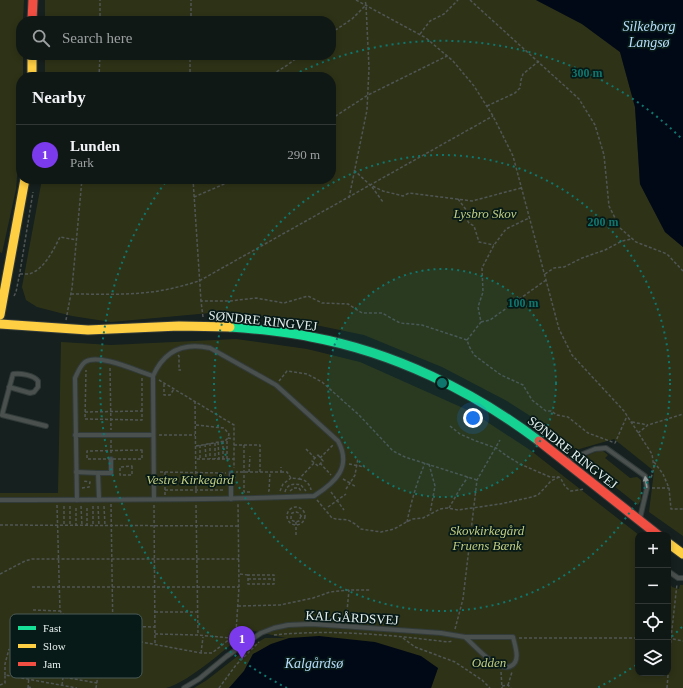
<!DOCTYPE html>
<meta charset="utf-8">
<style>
:root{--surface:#101816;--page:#1e2523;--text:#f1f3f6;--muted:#9ca0a1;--line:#303735;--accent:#7c3aed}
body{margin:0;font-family:Georgia,serif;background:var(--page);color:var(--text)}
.controls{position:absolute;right:12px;bottom:12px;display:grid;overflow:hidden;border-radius:8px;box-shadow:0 2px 6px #0003}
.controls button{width:36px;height:36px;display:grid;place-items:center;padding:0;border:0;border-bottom:1px solid var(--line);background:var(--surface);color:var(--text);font:20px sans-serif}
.you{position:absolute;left:473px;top:418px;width:14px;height:14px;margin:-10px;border:3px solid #fff;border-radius:50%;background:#1a73e8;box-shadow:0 0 0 6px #1a73e833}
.badge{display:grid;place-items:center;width:26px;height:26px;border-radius:50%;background:var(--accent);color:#fff;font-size:13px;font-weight:700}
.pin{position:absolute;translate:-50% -33px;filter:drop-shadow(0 1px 2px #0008)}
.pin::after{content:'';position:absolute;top:21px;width:14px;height:12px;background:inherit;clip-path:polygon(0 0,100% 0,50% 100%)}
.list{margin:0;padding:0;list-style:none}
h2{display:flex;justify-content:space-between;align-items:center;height:52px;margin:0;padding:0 16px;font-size:17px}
h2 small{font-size:13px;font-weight:400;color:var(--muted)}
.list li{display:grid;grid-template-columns:26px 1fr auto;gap:12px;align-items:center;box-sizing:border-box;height:60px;padding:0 16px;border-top:1px solid var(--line)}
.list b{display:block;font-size:15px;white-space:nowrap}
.list p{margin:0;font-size:13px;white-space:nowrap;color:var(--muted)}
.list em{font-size:13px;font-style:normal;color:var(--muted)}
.icon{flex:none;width:22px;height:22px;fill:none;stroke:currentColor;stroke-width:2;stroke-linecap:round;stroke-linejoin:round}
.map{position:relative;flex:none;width:683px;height:688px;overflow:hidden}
.search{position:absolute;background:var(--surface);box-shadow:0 2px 6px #0003;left:16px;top:16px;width:320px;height:44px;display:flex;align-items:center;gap:10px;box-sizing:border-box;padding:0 14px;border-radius:16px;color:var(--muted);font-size:15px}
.panel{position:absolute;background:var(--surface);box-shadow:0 2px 6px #0003;left:16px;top:72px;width:320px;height:112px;border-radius:16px}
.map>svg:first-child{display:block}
.green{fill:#2e3317}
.water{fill:#020916}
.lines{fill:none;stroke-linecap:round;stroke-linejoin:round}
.lane-casing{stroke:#333b3a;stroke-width:6}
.fast-casing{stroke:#333b3a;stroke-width:11}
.slow-casing{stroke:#333b3a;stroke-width:11}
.jam-casing{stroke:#333b3a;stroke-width:11}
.path{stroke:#505655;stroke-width:1.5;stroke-dasharray:3 2;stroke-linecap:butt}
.lane{stroke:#49504e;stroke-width:4}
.fast{stroke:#16e098;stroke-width:9}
.slow{stroke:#ffcf43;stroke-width:9}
.jam{stroke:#f24e42;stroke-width:9}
.oneway{fill:#8f9896}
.ring{fill:none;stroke:#0f766e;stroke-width:2;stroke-dasharray:2 4}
.labels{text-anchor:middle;stroke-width:3.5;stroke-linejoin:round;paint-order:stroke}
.park-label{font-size:13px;font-style:italic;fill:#c1cd81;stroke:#081a17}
.street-label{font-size:13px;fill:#e5f0ee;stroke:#081a17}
.water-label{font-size:14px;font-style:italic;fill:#b6defc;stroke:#081a17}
.key{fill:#081a17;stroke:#4a5a58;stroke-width:1}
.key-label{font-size:11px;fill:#e5f0ee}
.centre{fill:#0f766e;stroke:#081a17;stroke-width:2}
.ring-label{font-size:12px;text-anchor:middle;font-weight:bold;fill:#0f766e;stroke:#081a17;stroke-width:3.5;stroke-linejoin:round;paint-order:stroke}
</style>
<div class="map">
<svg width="683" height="688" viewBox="0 0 683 688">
<rect width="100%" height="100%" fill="#16201e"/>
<g class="green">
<path d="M0 0H24L23 21H21V55H23V77H21V127L16 189 2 253 0 252Z"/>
<path d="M45 0H536L582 24 620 52 635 107 640 184 665 232 683 247V536L649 512 654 471 614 439 576 450 546 426 507 401 442 367 364 335 277 317 210 313 111 322 72 316 37 307 26 300 22 287 42 179H331V77H45V55H331V21H45Z"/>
<path d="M236 339 307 349 360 362 472 412 530 450 639 535 638 673H668V583L671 585 672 587 679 589 680 585H683V688H431L438 668 253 654 244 671 229 688H194L207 680 248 648 265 638H286L249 630C227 647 191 681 166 688H0V493H58L61 342 111 345Z"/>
<path d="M598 451H603L608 455 605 458 630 478 637 477 641 480V500L638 505 580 459 581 458Z"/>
</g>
<g class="water">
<path d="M536 0H683V247L665 232 640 184 635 107 620 52 582 24Z"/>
<path d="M319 636 375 642 421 656 438 668 431 688H229L244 671 253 654 271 644 289 638Z"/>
</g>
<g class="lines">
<defs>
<g id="lane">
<path d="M9 387 30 393 34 392 38 387V381C34 375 20 373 13 374L2 415 46 426"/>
<path d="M75 435H153"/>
<path d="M568 460 595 449 606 448 645 476 647 488 640 518"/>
<path d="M76 472 98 473"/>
<path d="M99 499 98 473H111V459"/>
<path d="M231 499V473"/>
<path d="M0 500C105 499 210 501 314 496 336 482 352 467 338 441L276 385 210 348C183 342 164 351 153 376L154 499"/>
<path d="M77 500 75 378C78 372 80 366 85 362 99 353 137 371 153 376"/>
<path d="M668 571 678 578H683"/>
<path d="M184 688 199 679 227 656 261 633 274 628 288 625 312 624 441 633 465 637H513C515 646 521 661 511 666 498 673 475 646 465 637"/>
</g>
<path id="fast" d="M230 327C257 329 284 331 311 337 393 352 473 391 539 441"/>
<g id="slow">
<path d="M32 55V77"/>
<path d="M0 315 25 179"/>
<path d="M0 324 88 330 179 326 230 327"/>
<path d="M668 543 683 554"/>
</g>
<g id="jam">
<path d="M32 21 33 0"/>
<path d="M539 441 658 535"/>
</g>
</defs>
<use href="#lane" class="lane-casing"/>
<use href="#fast" class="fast-casing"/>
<use href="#slow" class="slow-casing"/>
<use href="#jam" class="jam-casing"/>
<g class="path">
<path d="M356 0 426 38 453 61 474 86 493 116 513 156 559 329 572 355 624 411 652 454 654 468 651 478"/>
<path d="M470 0 579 99 595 125 604 155 609 206 620 228 636 242 667 254 683 271"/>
<path d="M100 21V0"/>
<path d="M191 21V0"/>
<path d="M331 33 352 19 366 5"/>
<path d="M420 34 430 21 444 14 458 0"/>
<path d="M99 77 100 55"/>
<path d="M190 77V55"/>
<path d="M268 77 286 66 301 55"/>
<path d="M487 106 515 93 520 88 521 80 523 74 539 61"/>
<path d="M331 119 368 95 447 56"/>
<path d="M354 170 370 185 383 191 403 196 409 193 472 201 521 188"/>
<path d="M193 179 201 301"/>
<path d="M372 187 383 202"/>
<path d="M194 197 236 179"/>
<path d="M349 198 367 110 369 68 366 5 365 0"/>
<path d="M458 199 467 211 466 218 469 223 474 226 479 242 494 245"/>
<path d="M20 274C23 274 26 274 29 274 44 270 54 249 60 237L77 240"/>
<path d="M545 274 554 268 564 267 582 258 605 250 622 241 632 239"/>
<path d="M71 294C104 294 137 296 169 289 179 287 189 284 199 281L493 116"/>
<path d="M14 296 16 292 20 272 33 192"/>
<path d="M203 317 201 301H230L256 298 284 303 308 296 322 303 348 304 362 313H382L400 323 422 325 467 340 469 346 474 355 501 375 523 385 532 400 546 411H551L557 415 568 417 588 433 615 443 627 416"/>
<path d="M66 320 72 288 82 179"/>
<path d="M481 322 490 320 546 280"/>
<path d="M467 340 481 322 478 307 483 292 482 268 494 245 506 229 529 218"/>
<path d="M178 355 179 356V370H181"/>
<path d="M110 368 111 430"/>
<path d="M159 380 234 425V468"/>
<path d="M279 381 287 371 307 374 322 382 359 415 393 451 405 457 477 480"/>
<path d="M164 384V395H170L174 389"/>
<path d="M195 401 196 493"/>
<path d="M142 411V377"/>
<path d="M85 412 142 411V420L85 419 86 370"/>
<path d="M632 422 648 425"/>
<path d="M196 425 224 428 229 434 228 438 233 439"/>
<path d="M450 426 460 434 476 441 496 448 507 456 520 464 550 477H559C564 481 562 486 571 491L585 489"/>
<path d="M638 433 648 425 683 414"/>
<path d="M159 435H195"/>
<path d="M111 440V454"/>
<path d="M218 442 219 459H234"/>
<path d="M210 443V459"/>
<path d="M215 443V459"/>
<path d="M205 444 206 458"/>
<path d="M200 445V459"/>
<path d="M234 445H260V472H236"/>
<path d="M244 445V492H250"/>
<path d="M196 446 225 441 228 438"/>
<path d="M306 449 315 458"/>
<path d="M142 450V459H87V451Z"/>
<path d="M318 455 323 461 318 466 312 461Z"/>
<path d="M320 458 333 445"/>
<path d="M197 459H219"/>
<path d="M223 459V441"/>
<path d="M227 459V439"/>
<path d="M654 462 663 474 669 488 671 509H683"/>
<path d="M320 463 331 475"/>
<path d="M349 464 365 467"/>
<path d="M429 464 435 486 430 513"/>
<path d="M132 466V475H120V467Z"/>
<path d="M160 472 226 473"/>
<path d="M165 472V495"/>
<path d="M249 472 250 456"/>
<path d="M260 472H281V467"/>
<path d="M281 472H287L291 478 299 479 314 463"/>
<path d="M299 479C305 479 310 484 311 490"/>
<path d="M343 479 350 483 355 475 358 458"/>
<path d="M165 482H225"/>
<path d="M82 488 89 487 90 482 83 481"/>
<path d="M652 488H669"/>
<path d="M346 489 350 483 356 487"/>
<path d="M165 490H225"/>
<path d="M268 491H269L270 472"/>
<path d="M280 491 283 484 291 478"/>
<path d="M290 491 294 488H299L301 491"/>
<path d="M285 492C287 484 294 483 301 485L306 491"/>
<path d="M331 492 344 510"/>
<path d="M317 500 332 518 336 519 348 520 355 524 361 529 381 532 394 529 412 519 423 518 440 509 448 508 458 510 500 504 532 497 538 495 551 481 559 477"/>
<path d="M111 504 113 637"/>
<path d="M57 505 60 611 64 615H113"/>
<path d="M154 505 155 643"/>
<path d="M196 505 198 635"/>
<path d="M64 506V526"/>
<path d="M70 506V526"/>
<path d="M81 506 82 526"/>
<path d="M93 506V526"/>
<path d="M98 506 99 526"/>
<path d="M104 506 105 526"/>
<path d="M328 507 346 494"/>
<circle cx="296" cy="516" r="9"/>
<path d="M449 508 461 487 468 477"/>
<path d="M301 516 299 521 296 522 291 520V517L292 513 296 512 299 513 301 516 304 517"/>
<path d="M407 522C411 502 417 482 425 463"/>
<path d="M0 525 238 526"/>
<path d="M76 526V506"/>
<path d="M87 526V506"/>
<path d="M296 535V522"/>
<path d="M0 574 25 561 32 559H239"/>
<path d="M240 574 248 575"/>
<path d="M248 579H274V584H248V575H274V579"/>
<path d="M32 587H239"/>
<path d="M238 606 280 605 313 598 330 592 349 590H370"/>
<path d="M33 610 60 611"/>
<path d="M155 612H197"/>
<path d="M668 615 673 616"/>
<path d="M346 622 349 590"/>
<path d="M113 626 155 627"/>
<path d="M455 629 463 599 477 480 500 440"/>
<path d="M32 634 103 646"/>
<path d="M155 634 198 635 231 638"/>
<path d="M274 635C332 629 391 635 448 642L452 641"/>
<path d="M403 638 415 647 455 662 482 680 490 688"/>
<path d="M519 638H638"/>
<path d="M668 638 683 641"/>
<path d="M31 642 102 655"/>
<path d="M66 649 70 629"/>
<circle cx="66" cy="659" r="8"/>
<path d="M31 652 58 657"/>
<path d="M201 653 203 637"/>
<path d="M15 659 64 669 63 677 29 671"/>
<path d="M74 660 100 665"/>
<path d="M65 666 64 669 98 675 106 635"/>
<path d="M501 672 502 688"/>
<path d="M5 675V664L9 649"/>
<path d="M0 685 5 683V675L77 688"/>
<path d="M62 685 63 677 97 683"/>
<path d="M508 685 512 672"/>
<path d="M502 686 508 685 511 688"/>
<path d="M28 687 33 688"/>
<path d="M28 688 33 622 201 653H212L231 638 236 632 239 587 238 503"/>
<path d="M96 688 98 675"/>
<path d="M219 688 236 665 259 642"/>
<path d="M667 688 671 638 677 584"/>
</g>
<use href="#lane" class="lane"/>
<use href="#fast" class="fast"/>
<use href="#slow" class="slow"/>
<use href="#jam" class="jam"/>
</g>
<defs><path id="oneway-solid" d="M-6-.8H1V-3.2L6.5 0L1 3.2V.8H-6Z"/></defs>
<use class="oneway" href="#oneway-solid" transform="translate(646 482) rotate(-99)"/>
<circle cx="442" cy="383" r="114" fill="#0f766e" fill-opacity=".12"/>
<g class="ring">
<circle cx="442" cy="383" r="114"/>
<circle cx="442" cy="383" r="228"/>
<path d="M682 627A342 342 0 0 1 669 639M636 665A342 342 0 0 1 597 688M287 688A342 342 0 0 1 167 180M289 77A342 342 0 0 1 682 139"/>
</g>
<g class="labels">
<g class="park-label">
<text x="485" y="218">Lysbro Skov</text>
<text x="190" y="484">Vestre Kirkegård</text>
<text x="487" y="535">Skovkirkegård<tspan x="487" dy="15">Fruens Bænk</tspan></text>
<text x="489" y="667">Odden</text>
</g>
<g class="street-label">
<text transform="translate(263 320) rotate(6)" y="5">SØNDRE RINGVEJ</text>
<text transform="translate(573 452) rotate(38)" y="5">SØNDRE RINGVEJ</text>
<text transform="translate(352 617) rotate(3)" y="5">KALGÅRDSVEJ</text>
</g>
<g class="water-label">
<text x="649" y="31">Silkeborg<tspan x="649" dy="16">Langsø</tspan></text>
<text x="314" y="668">Kalgårdsø</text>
</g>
</g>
<rect x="10" y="614" width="132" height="64" rx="6" class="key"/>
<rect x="18" y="626" width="18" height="4" fill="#16e098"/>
<rect x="18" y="644" width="18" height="4" fill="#ffcf43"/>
<rect x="18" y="662" width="18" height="4" fill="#f24e42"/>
<g class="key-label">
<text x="43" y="632">Fast</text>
<text x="43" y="650">Slow</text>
<text x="43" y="668">Jam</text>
</g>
<circle cx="442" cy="383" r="6" class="centre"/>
<g class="ring-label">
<text x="587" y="77">300 m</text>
<text x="603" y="226">200 m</text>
<text x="523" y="307">100 m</text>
</g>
</svg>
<div class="controls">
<button>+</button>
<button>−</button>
<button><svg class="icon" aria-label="locate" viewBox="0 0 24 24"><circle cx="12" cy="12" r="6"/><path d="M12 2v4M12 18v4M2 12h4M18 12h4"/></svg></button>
<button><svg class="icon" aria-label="layers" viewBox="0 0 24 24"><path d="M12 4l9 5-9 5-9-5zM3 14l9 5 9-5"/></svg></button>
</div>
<div class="you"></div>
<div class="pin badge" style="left:242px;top:659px">1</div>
<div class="search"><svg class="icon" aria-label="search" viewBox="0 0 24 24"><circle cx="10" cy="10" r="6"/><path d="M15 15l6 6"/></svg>Search here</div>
<section class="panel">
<h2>Nearby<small></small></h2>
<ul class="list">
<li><span class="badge">1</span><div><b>Lunden</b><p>Park</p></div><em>290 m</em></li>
</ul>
</section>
</div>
